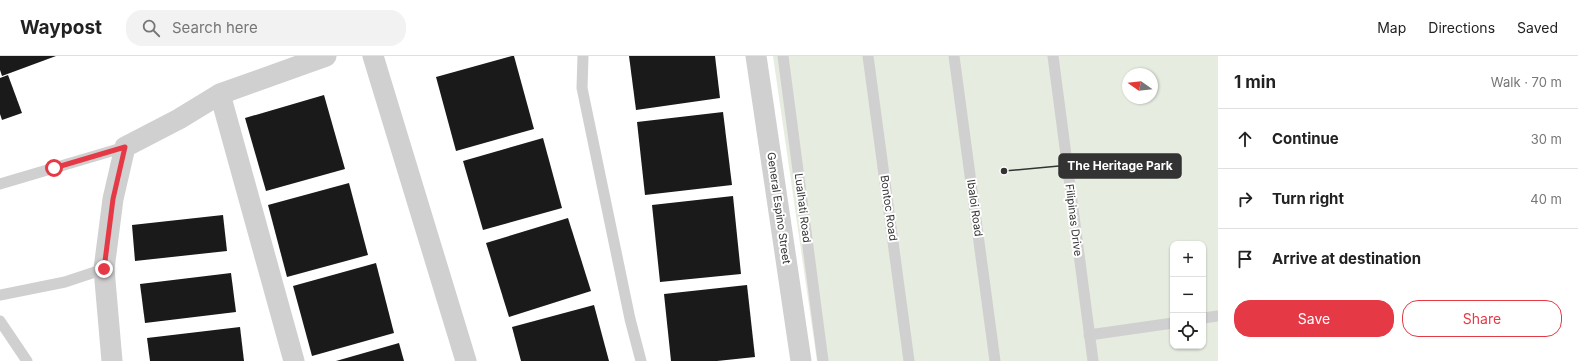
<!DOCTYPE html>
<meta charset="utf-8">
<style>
:root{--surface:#fff;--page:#f2f2f2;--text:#222;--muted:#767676;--line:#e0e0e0;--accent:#e63946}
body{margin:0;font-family:Inter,sans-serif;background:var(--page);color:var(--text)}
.controls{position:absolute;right:12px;bottom:12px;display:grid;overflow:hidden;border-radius:8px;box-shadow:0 1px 3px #0004}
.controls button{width:36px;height:36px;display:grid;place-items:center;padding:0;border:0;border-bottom:1px solid var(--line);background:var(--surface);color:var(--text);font:20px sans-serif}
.compass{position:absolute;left:1122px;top:12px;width:36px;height:36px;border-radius:50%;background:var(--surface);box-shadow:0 1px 3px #0004;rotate:284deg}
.stop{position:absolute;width:12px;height:12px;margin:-9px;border:3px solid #e63946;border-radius:50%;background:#fff}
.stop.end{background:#e63946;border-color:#fff;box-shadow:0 1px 4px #0008}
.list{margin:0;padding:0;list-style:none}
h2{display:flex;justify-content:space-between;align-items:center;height:52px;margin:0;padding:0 16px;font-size:17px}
h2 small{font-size:13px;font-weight:400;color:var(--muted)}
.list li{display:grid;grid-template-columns:26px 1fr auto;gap:12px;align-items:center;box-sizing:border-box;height:60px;padding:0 16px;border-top:1px solid var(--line)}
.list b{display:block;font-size:15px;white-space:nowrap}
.list em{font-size:13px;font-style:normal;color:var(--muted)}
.actions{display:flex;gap:8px;padding:12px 16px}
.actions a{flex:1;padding:9px 0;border:1px solid var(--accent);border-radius:16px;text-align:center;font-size:14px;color:var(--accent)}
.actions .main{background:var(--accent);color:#fff}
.icon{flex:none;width:22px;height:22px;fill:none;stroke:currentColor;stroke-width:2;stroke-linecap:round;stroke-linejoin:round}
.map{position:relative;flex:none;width:1218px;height:305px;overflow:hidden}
header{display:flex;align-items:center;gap:24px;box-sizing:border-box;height:56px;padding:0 20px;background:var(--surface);border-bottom:1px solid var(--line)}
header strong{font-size:19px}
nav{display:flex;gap:22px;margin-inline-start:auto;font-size:14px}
.search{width:280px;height:36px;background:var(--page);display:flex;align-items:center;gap:10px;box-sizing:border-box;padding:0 14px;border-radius:16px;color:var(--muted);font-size:15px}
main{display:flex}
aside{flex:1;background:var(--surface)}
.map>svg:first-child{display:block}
.green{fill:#e6ecdf;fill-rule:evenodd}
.building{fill:#1a1a1a}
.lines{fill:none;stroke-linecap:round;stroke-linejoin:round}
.lane{stroke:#d0d0d0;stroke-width:11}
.street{stroke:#d0d0d0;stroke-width:21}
.route{stroke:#e63946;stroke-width:5}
.labels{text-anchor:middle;stroke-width:4;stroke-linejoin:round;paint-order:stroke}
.street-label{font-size:11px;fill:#333;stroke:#fff}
.leader{fill:none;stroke:#333;stroke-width:1.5}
.callout-dot{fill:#333;stroke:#fff;stroke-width:1.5}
.callout{fill:#333;stroke:#333;stroke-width:1.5}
.callout-label{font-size:12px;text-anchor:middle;font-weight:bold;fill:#fff}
</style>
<header>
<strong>Waypost</strong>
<div class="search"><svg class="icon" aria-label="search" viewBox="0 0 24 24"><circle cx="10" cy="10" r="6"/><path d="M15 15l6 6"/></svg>Search here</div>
<nav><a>Map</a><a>Directions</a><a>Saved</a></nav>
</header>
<main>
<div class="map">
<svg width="1218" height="305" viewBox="0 0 1218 305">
<rect width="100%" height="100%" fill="#fff"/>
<path class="green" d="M773 0H1218V305H817ZM1128 18H1152V42H1128ZM1173 188H1203V290H1173Z"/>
<g class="building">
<path d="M0 0H56L2 20 0 14Z"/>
<path d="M512 0H514L534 73 456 95 436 21Z"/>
<path d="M629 0H715L720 42 636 54Z"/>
<path d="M8 19 22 57 2 64 0 58V22Z"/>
<path d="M324 39 345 113 266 135 245 62Z"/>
<path d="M723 56 732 129 645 139 637 66Z"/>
<path d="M543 82 562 152 483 174 463 105Z"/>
<path d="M349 127 368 199 287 221 268 149Z"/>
<path d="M733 140 741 218 660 226 652 149Z"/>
<path d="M223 159 227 195 135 205 132 169Z"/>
<path d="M568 162 591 235 509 261 486 187Z"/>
<path d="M376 207 394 277 312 300 293 230Z"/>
<path d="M231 217 236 256 145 267 140 228Z"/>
<path d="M747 229 755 301 717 305H671L664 238Z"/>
<path d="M594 249 609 305H521L512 271Z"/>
<path d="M240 271 244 305H150L147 282Z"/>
<path d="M399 287 404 305H336Z"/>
</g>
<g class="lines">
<g class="lane">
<path d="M583 0 582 32 630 263 641 305"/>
<path d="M783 0 823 305"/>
<path d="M868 0 909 305"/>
<path d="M954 0 995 305"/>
<path d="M1053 0 1093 305"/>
<path d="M0 128 125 91"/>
<path d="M0 239 65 226 104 213"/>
<path d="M1203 262 1218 260"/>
<path d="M0 265 27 305"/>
<path d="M1089 279 1173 267"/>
</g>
<g class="street">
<path d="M373 0 466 305"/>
<path d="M756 0 801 305"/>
<path d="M220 38 294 305"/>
<path d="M112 305 104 213 113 143 125 91 179 63 220 38 326 0"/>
</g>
</g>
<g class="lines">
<path class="route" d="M54 112 125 91 113 143 104 213"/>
</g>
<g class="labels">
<g class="street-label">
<text transform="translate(779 152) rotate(82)" y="4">General Espino Street</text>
<text transform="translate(803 152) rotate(83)" y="4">Lualhati Road</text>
<text transform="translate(889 152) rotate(82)" y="4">Bontoc Road</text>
<text transform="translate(975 152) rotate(82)" y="4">Ibaloi Road</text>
<text transform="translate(1074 164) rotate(83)" y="4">Filipinas Drive</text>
</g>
</g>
<path class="leader" d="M1004 115L1059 110"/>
<circle class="callout-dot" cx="1004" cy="115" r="4"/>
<rect class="callout" x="1059" y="98" width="122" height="24" rx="4"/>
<g class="callout-label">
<text x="1120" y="114">The Heritage Park</text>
</g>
</svg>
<div class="controls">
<button>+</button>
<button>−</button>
<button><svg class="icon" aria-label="locate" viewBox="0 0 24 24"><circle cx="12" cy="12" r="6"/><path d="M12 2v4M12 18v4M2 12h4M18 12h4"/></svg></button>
</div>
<svg class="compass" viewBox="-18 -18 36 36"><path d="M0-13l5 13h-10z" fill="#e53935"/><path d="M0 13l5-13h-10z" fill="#767676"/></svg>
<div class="stop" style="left:54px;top:112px"></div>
<div class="stop end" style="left:104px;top:213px"></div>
</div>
<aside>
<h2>1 min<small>Walk · 70 m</small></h2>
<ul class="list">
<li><svg class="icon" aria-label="ahead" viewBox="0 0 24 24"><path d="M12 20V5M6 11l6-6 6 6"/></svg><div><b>Continue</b></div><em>30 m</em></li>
<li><svg class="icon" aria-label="right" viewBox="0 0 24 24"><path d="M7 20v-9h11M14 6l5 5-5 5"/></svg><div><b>Turn right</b></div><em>40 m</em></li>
<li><svg class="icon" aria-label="arrive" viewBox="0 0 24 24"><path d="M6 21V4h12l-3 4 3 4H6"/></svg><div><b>Arrive at destination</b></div></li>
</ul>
<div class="actions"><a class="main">Save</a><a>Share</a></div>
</aside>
</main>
